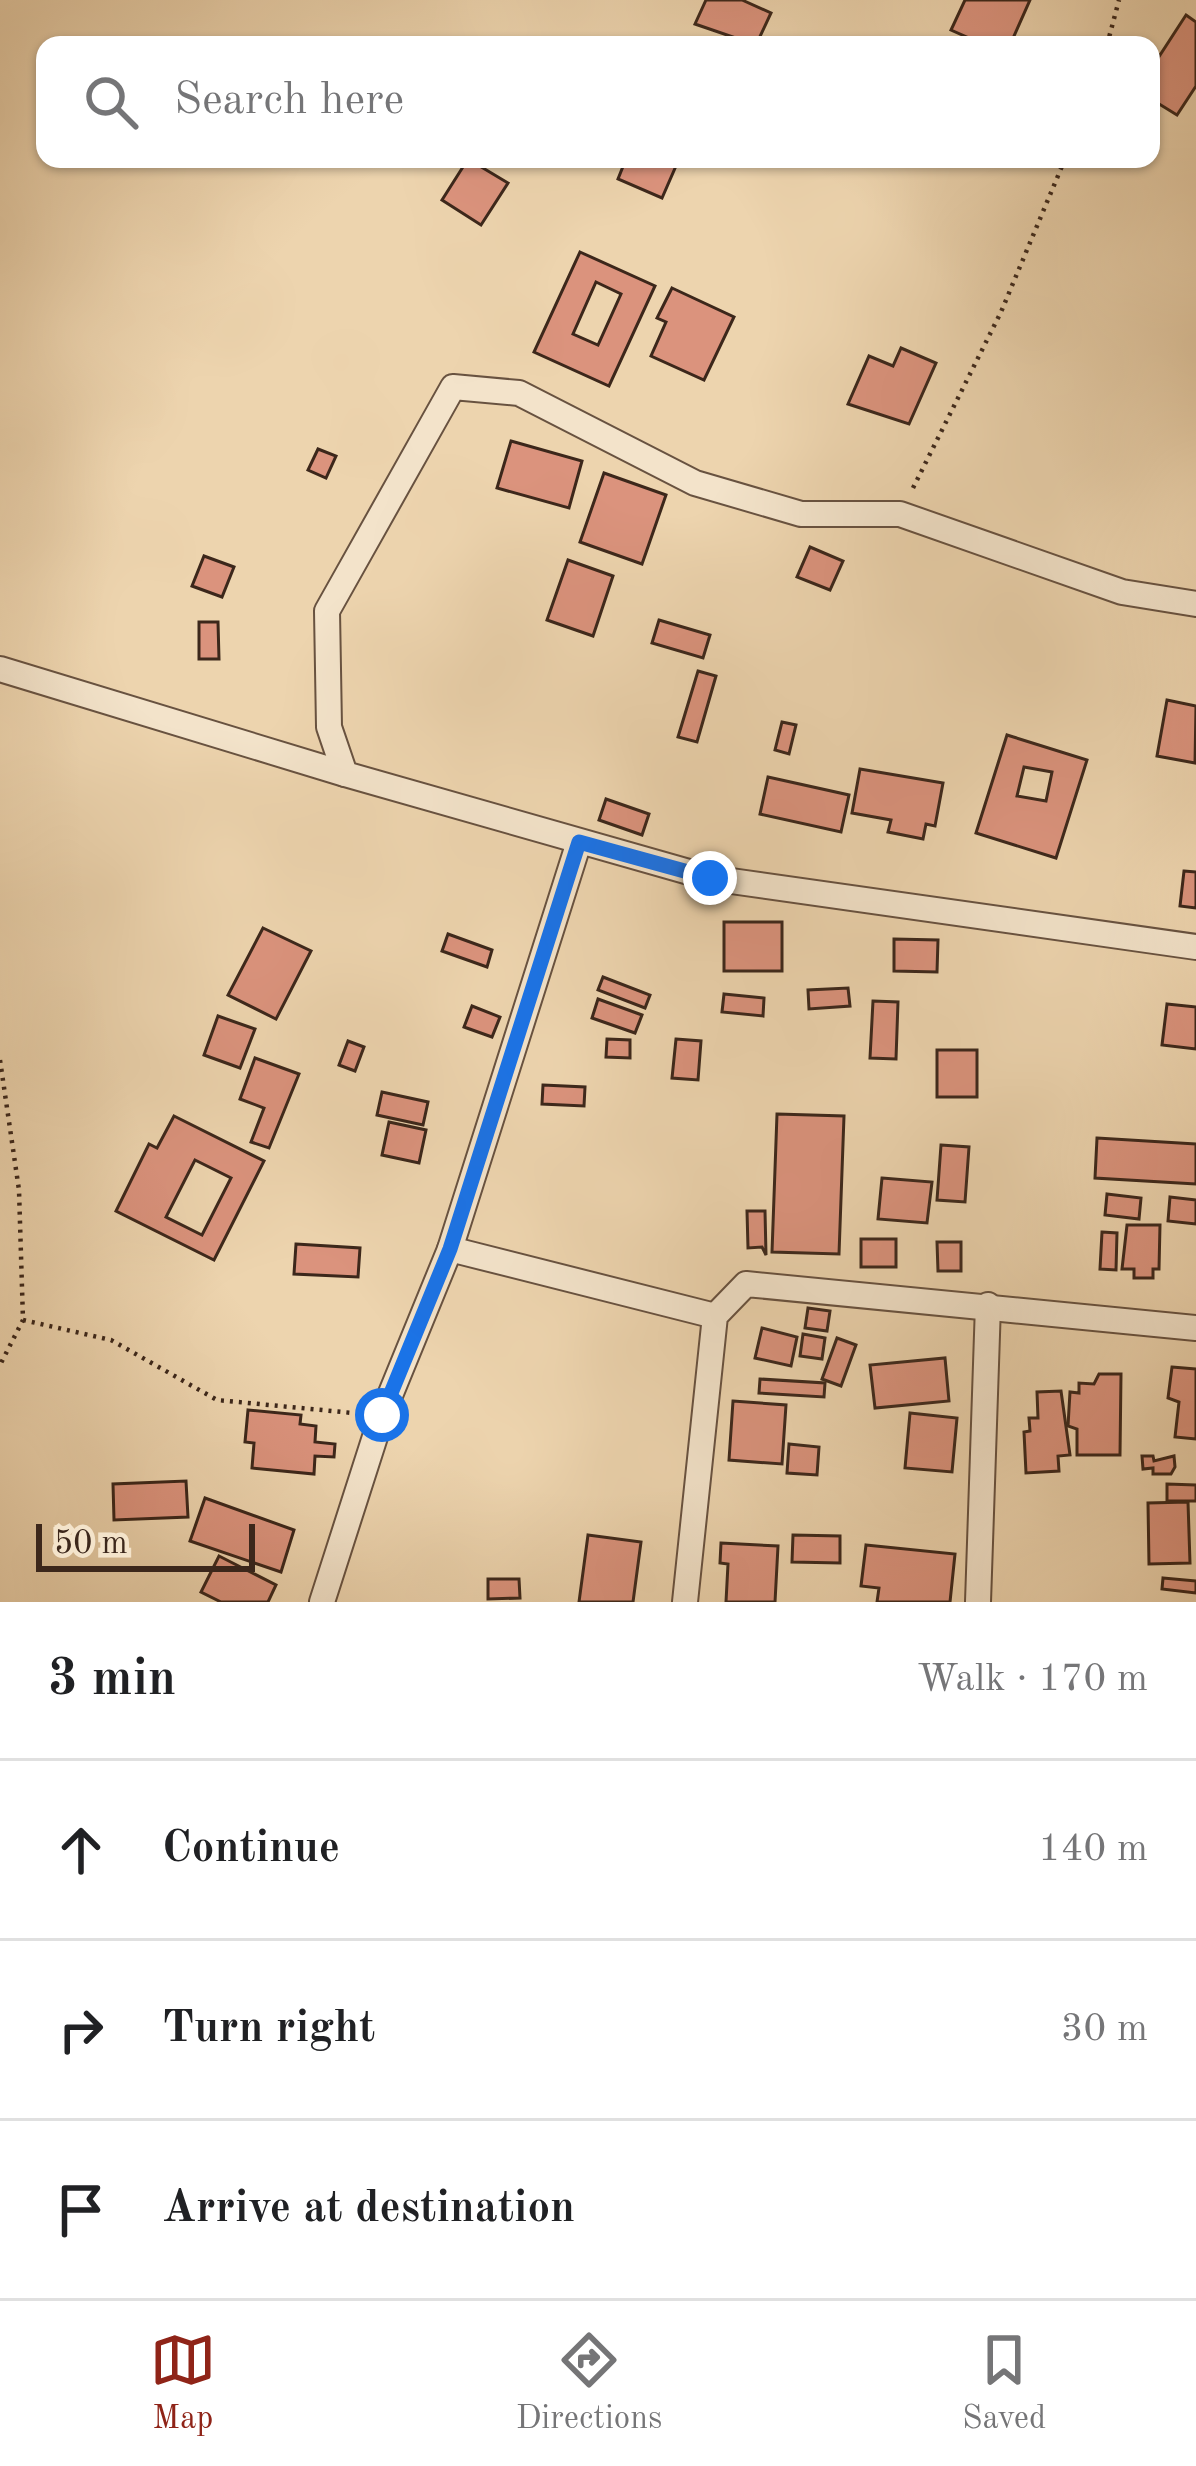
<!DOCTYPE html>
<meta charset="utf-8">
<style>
:root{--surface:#fff;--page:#f6f6f6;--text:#202124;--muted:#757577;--line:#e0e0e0;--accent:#8f2418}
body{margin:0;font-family:"Old Standard TT",serif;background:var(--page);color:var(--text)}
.scale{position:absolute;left:36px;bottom:30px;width:219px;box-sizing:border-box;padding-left:12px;border:6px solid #3c271b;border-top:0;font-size:33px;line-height:42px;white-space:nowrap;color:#3c271b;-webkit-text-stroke:9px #f3e3ca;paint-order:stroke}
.stop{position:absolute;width:36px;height:36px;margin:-27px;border:9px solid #1a73e8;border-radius:50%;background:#fff}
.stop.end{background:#1a73e8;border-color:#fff;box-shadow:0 3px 12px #0008}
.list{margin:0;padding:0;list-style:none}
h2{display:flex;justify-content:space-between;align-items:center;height:156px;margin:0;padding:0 48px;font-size:51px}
h2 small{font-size:39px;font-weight:400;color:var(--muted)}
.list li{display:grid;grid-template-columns:78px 1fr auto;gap:36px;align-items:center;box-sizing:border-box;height:180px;padding:0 48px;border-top:3px solid var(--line)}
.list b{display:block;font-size:45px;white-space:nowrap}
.list em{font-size:39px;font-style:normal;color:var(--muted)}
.icon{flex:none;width:66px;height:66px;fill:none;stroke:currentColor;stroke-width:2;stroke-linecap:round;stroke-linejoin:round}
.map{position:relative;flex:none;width:1196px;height:1602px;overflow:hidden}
.search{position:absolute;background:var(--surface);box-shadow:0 3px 9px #0004;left:36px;right:36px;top:36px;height:132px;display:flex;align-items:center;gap:30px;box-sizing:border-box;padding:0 42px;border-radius:24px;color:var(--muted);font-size:45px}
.sheet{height:696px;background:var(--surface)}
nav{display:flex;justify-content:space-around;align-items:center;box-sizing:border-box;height:168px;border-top:3px solid var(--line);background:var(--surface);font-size:33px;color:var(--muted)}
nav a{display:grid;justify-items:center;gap:6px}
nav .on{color:var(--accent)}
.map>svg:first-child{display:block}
.building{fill:#db937d;stroke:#3c271b;stroke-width:3;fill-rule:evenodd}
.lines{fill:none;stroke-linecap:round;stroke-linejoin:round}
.minor-casing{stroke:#685240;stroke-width:28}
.path{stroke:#3c271b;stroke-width:4.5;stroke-dasharray:3 6;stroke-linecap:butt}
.minor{stroke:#f3e3ca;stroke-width:24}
.route{stroke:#1a73e8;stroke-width:15}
</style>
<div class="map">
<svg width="1196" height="1602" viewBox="0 0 1196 1602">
<rect width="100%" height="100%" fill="#edd4ae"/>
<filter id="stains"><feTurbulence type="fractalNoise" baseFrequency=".00167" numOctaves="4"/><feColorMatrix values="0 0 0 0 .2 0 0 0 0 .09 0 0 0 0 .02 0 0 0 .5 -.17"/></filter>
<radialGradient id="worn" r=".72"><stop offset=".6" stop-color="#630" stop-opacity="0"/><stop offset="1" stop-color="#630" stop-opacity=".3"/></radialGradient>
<g class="building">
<path d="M706 0H742L771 13 756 45 695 24Z"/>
<path d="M965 0H1030L1010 45H985L951 30Z"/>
<path d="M1186 15 1196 22V86L1177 115 1151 99V69Z"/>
<path d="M468 159 508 183 481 225 442 200Z"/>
<path d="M626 159H679L662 198 618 179Z"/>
<path d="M580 252 655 286 609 386 534 352ZM596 282 621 294 598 345 573 334Z"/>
<path d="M672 288 734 317 704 380 651 356 666 322 657 318Z"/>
<path d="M901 348 936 363 909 424 848 404 869 356 893 366Z"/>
<path d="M511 441 582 461 569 508 497 488Z"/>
<path d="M318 449 336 456 326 478 308 470Z"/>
<path d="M604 473 666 495 642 564 580 542Z"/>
<path d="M810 547 843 561 830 590 797 577Z"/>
<path d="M204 556 234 567 222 597 192 586Z"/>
<path d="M568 560 613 576 593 636 547 620Z"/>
<path d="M659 620 710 635 703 658 652 643Z"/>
<path d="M199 622H218L219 659H199Z"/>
<path d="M698 671 716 676 697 742 678 737Z"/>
<path d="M1167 700 1196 706 1195 763 1157 756Z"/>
<path d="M782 722 796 725 789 754 775 750Z"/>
<path d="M1007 735 1087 760 1056 858 976 833ZM1024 767 1052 772 1046 801 1017 796Z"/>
<path d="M860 769 943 783 935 826 926 824 923 839 888 832 891 820 852 813Z"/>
<path d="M768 777 849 795 841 832 760 814Z"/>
<path d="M606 799 649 814 642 835 599 820Z"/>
<path d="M1184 871 1196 872V908L1180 906Z"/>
<rect x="724" y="922" width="58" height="49"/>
<path d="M263 928 311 951 276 1019 228 995Z"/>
<path d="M448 934 492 950 487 967 442 951Z"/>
<path d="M894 939 938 940 937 972 894 971Z"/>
<path d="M603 977 650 995 645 1008 598 990Z"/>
<path d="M848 988 850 1006 809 1009 808 990Z"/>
<path d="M724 994 764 998 763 1016 722 1012Z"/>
<path d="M598 999 642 1015 635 1033 592 1018Z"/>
<path d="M873 1001 898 1002 896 1059 870 1058Z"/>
<path d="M1167 1004 1196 1007V1049L1162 1045Z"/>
<path d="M472 1006 500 1017 492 1037 464 1027Z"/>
<path d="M218 1016 255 1029 240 1068 204 1055Z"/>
<path d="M607 1039 630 1040V1058L606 1057Z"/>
<path d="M676 1039 701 1041 698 1080 672 1078Z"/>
<path d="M348 1041 364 1047 355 1071 339 1065Z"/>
<rect x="937" y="1050" width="40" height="47"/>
<path d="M255 1058 299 1074 269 1148 251 1142 264 1108 240 1099Z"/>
<path d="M543 1085 585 1087 584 1106 542 1104Z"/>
<path d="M382 1092 428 1102 423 1125 377 1115Z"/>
<path d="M777 1114 844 1116 839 1254 772 1252Z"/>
<path d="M174 1116 264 1161 214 1260 116 1211 149 1144 157 1148ZM195 1160 231 1178 202 1235 166 1217Z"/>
<path d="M389 1122 426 1130 419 1163 382 1155Z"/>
<path d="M1097 1138 1196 1144V1184L1095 1178Z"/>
<path d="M941 1145 969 1147 965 1202 937 1200Z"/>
<path d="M882 1178 932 1182 927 1223 878 1219Z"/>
<path d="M1107 1194 1141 1198 1139 1219 1105 1215Z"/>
<path d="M1170 1197 1196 1200V1224L1168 1221Z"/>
<path d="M747 1211H765L766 1255 762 1247 748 1248Z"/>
<path d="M1127 1225H1160L1159 1269H1153V1278H1134V1269H1122Z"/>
<path d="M1102 1232 1117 1233 1116 1270 1100 1269Z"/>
<rect x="861" y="1239" width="35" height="28"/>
<path d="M937 1242H961V1271H938Z"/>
<path d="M296 1244 360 1248 358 1277 294 1274Z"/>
<path d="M808 1308 830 1311 827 1331 805 1328Z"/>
<path d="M762 1328 797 1337 791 1366 755 1358Z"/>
<path d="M803 1334 825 1338 822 1359 800 1356Z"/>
<path d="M837 1338 856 1345 841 1386 822 1379Z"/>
<path d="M945 1358 949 1401 875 1408 870 1365Z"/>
<path d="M1172 1367 1196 1369V1439L1175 1437 1179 1402 1168 1398Z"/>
<path d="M1099 1374H1121L1120 1455H1077V1429L1068 1426 1070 1392 1079 1393V1383L1094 1384Z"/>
<path d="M760 1379 825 1383 824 1397 759 1393Z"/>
<path d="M1061 1391 1070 1455 1058 1456 1059 1471 1026 1473 1024 1432 1030 1431 1029 1418H1038L1037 1392Z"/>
<path d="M733 1401 786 1405 782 1464 729 1460Z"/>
<path d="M248 1410 301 1415 300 1424 316 1426 315 1442 335 1444 334 1457 315 1456 314 1474 252 1468 254 1443 245 1442Z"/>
<path d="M910 1413 957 1418 952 1472 905 1468Z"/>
<path d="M789 1444 819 1447 817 1475 787 1473Z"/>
<path d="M1142 1456H1153L1154 1461 1174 1456 1175 1467 1171 1474H1153V1468L1143 1469Z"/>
<path d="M186 1481 188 1517 114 1520 113 1484Z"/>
<path d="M1167 1484 1196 1485V1501H1167Z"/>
<path d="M205 1498 294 1530 281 1572 190 1541Z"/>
<path d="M1188 1502 1190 1563 1149 1564 1148 1503Z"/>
<path d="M588 1535 641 1542 633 1602H579Z"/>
<path d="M793 1535 840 1536V1563L792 1562Z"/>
<path d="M721 1543 778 1546 775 1602H726L728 1564 720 1563Z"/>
<path d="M866 1545 955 1554 950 1602H877L879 1588 861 1586Z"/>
<path d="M219 1556 276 1585 268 1602H221L201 1592Z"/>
<path d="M1163 1578 1196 1581V1593L1162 1589Z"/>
<path d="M488 1579H519L520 1598 488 1599Z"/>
</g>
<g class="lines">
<defs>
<g id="minor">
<path d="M1196 604 1122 592 900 514H801L695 483 519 393 453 387 327 611 329 727 345 774 710 878 1196 947"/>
<path d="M0 669 345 774"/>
<path d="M450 1249 715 1316"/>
<path d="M322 1602 382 1415 450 1249 579 842"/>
<path d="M685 1602 715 1316 746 1284 1196 1328"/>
<path d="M978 1602 988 1305"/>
</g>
</defs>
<use href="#minor" class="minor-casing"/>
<g class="path">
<path d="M1107 45 1119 0"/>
<path d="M913 488 1001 312 1065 159"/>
<path d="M0 1060 19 1190 23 1320 0 1365"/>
<path d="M23 1320 111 1340 217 1400 353 1413"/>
</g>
<use href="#minor" class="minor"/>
</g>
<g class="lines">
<path class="route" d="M382 1415 450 1249 579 842 710 878"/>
</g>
<rect width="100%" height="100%" filter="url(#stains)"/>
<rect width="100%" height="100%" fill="url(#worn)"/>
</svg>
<div class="scale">50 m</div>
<div class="stop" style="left:382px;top:1415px"></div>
<div class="stop end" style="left:710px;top:878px"></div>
<div class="search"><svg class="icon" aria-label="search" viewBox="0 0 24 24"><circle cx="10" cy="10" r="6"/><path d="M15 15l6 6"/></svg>Search here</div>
</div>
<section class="sheet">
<h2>3 min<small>Walk · 170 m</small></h2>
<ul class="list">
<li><svg class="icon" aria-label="ahead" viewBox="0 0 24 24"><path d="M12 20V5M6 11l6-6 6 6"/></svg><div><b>Continue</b></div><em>140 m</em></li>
<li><svg class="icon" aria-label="right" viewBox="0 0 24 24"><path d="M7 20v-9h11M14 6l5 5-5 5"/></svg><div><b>Turn right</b></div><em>30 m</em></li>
<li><svg class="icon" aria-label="arrive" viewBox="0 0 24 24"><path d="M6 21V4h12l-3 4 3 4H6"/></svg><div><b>Arrive at destination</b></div></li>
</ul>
</section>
<nav>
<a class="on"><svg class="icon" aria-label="map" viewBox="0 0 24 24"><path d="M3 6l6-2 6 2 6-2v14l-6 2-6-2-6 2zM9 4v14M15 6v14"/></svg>Map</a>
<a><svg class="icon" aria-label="directions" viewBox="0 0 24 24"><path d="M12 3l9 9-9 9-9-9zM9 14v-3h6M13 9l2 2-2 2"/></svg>Directions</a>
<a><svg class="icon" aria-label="saved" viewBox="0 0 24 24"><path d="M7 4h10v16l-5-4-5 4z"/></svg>Saved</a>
</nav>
